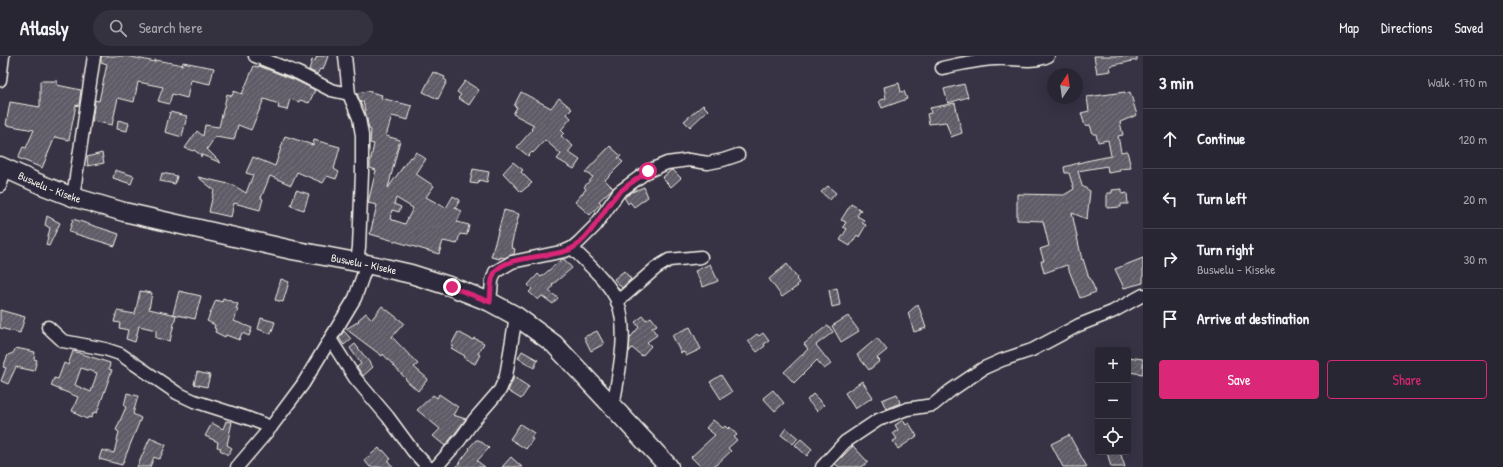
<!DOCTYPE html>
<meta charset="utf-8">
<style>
:root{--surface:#292633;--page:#35323f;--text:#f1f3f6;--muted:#a5a5ac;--line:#45434e;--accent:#db2777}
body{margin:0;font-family:"Patrick Hand",sans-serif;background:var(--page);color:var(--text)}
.controls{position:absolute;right:12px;bottom:12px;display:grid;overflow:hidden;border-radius:4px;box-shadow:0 4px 16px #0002}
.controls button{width:36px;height:36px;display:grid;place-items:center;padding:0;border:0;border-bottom:1px solid var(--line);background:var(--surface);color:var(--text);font:20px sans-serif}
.compass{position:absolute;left:1047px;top:12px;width:36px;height:36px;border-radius:50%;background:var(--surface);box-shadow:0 4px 16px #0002;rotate:13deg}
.stop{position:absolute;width:12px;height:12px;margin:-9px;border:3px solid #db2777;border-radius:50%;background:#fff}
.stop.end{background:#db2777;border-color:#fff;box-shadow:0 1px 4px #0008}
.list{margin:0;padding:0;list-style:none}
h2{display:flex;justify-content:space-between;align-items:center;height:52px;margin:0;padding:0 16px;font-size:17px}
h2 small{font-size:13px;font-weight:400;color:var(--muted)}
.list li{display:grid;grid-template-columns:26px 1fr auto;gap:12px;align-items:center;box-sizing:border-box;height:60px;padding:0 16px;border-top:1px solid var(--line)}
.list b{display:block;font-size:15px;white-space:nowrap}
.list p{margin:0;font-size:13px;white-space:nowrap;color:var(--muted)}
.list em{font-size:13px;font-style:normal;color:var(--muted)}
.actions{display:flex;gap:8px;padding:12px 16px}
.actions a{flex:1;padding:9px 0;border:1px solid var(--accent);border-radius:4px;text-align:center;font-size:14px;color:var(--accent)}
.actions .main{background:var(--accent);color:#fff}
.icon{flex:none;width:22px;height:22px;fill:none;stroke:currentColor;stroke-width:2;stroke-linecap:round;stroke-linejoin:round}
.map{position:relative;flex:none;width:1143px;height:411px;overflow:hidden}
header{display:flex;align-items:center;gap:24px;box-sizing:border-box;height:56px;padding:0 20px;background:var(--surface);border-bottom:1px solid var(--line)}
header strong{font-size:19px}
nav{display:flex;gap:22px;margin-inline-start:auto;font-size:14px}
.search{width:280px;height:36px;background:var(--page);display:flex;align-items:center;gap:10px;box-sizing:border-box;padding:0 14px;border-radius:22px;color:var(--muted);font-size:15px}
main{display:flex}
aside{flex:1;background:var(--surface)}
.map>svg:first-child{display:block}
.building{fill:url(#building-hatch);stroke:#f4f1e8;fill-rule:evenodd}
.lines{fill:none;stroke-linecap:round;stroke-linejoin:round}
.street-casing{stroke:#f4f1e8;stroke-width:15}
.secondary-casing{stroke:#f4f1e8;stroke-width:21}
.street{stroke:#2f2a3d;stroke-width:12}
.secondary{stroke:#2f2a3d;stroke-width:18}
.route{stroke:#db2777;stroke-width:5}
.labels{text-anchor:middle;stroke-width:3.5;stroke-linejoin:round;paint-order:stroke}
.street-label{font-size:11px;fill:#f4f1e8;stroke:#2f2a3d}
</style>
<header>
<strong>Atlasly</strong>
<div class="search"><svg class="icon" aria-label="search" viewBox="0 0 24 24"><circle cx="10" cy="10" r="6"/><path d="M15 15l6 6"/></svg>Search here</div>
<nav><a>Map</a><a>Directions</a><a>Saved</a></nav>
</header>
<main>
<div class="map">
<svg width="1143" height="411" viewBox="0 0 1143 411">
<defs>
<pattern id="building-hatch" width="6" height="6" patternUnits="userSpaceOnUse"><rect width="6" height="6" fill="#5f5c67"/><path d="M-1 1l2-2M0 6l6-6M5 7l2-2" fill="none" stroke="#77747d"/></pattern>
</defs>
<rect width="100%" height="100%" fill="#373244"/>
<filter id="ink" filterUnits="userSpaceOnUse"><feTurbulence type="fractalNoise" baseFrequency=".025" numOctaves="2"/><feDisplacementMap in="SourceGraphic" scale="8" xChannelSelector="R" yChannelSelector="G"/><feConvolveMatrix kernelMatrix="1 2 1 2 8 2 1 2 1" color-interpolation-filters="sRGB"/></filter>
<g filter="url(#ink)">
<g class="building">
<path d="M101 0H127L155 6V4L178 8 182 9 183 6 214 12 210 28 191 24 187 42 172 38 169 48 158 45 163 31 138 26 134 46 118 42 112 69 92 65 95 44 99 45 107 8 101 6Z"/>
<path d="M317 0H328L323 14 320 13 317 18 309 14 312 4 315 5Z"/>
<path d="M1094 0H1137V4L1110 10 1111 15 1097 17Z"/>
<path d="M254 10 258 11 259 10 295 24 315 34 309 47 300 44 299 46 290 43 287 54 278 52 279 48 264 43 251 74 238 69 234 84 215 81 207 93 221 107 202 99 201 101V99L194 94 193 95 185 92 197 75 203 80 205 69 219 71 227 38 232 40 234 35 242 38Z"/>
<path d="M433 16 445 21 444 23 447 25 438 43 423 36Z"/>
<path d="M40 25H57V29L81 34 79 50 76 49 69 84 55 81 42 112 18 102 23 91 26 92 34 74 6 69 10 46 40 51Z"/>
<path d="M465 25 479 34 469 49 458 42 461 39 457 36Z"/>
<path d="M899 27 901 36 904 35 907 43 882 52 879 45 886 42 884 31Z"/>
<path d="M964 28 968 41 948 47 944 33Z"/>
<path d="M367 35 382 39 381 42 412 50 408 64 392 60 386 80 400 84 388 132 410 101 412 102 416 96 426 103 416 118 434 130 426 141 446 152 453 140 460 144 455 152 462 155 457 166 469 169 467 179 460 178 457 188 443 185 439 198 370 178 377 149 368 147 376 114 370 112V107L374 88 370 87 371 74 369 73 363 45 360 46 357 37ZM396 142 413 152 405 168 390 163 392 154 399 156 401 151 394 148Z"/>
<path d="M521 36 551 52 559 42 572 53 567 58 571 62 561 74 564 77 561 80 573 90 568 96 580 104 574 113 557 103 561 98 545 84 533 97 532 96 528 100 517 91 532 74 531 73 534 69 513 58 517 51 514 50Z"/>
<path d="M1125 36V38L1130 36 1137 59 1120 66 1123 79 1118 80 1121 96 1127 95 1131 112 1119 113 1120 115 1108 117 1107 110 1078 115 1082 130 1090 135 1087 163 1072 157 1082 204 1083 203 1089 222H1090L1096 236 1080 242 1067 209 1044 217 1041 205H1044L1040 193 1049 190 1043 165 1017 164V138L1064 139 1074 133 1069 117H1065L1064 111 1086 105 1111 100 1108 84 1098 86 1096 78H1093L1090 69 1085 70 1081 57 1089 55 1087 41Z"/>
<path d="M955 47 962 77 951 81 946 66 929 68 927 58 931 57 930 52Z"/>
<path d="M703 49 708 54 690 71 684 65Z"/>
<path d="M170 56 187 60 182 81 165 76Z"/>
<path d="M118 64 129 67 127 75 117 73Z"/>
<path d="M285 80 313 89 314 84 340 91 334 113 339 116 336 123 327 120 323 127 297 116 291 129 270 120 261 142 263 143 260 154 234 147 231 161 209 156 214 134 198 121 233 129 246 137 253 119 246 117 253 101 275 110Z"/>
<path d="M610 90 621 100 618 102 623 106 605 124 613 132 599 145 601 147 590 159 575 146 586 133 584 131 593 121 585 116Z"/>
<path d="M102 97 104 107 88 110 87 101Z"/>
<path d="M513 106 523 114 521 116 532 127 521 136 503 117Z"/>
<path d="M473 113 489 116 487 126 479 124 478 128 470 127Z"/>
<path d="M115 114 134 120 131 128 113 122Z"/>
<path d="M671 114H673L681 122 671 131 662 122Z"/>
<path d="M162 117 177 120 175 128 160 125Z"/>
<path d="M828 130 836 137 830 144 821 136Z"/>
<path d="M644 131 648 141 634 151 630 146 628 148 624 141 632 136Z"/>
<path d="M1122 133V138L1127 137 1128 148H1121V151L1107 152V137H1112V134Z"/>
<path d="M296 134 309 138 304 154 291 150Z"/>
<path d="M851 148 861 154 857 160 864 164 862 167 866 169 859 181 857 179 850 190 840 184 847 173 843 171 846 166 841 164Z"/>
<path d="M504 154 519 158 511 190H513L512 192 515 193 514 198 504 202 500 201V203L491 201Z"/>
<path d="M47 160 60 167 49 190 46 189 50 172 45 169Z"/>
<path d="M73 163 119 178 115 190 69 176Z"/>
<path d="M1143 202V227L1124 232 1115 213Z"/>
<path d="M562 203H564L572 212 552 229 553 230 549 235 558 242 553 248 542 240 538 244 529 236 532 233 528 229 538 218 541 221Z"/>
<path d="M710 208 718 225 703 231 695 215Z"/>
<path d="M787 208 797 222 796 223 799 227 797 228 798 230 782 241 769 223Z"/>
<path d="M624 215 631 223 622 232 614 223Z"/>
<path d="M281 223 289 226 283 246 275 244Z"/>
<path d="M837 232 840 249 832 251 829 234Z"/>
<path d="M140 235 152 237 149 253 176 259 170 285 156 282V274L139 270 135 286 126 283 128 274 119 272 120 267 114 266 117 255 135 258Z"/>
<path d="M179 235 201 240 195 263 173 258Z"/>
<path d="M223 242 238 248 236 253 238 254 234 265 252 272 249 280 242 277 239 284 226 279 225 281 215 276 216 273 214 272 215 269 207 265 216 244 222 246Z"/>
<path d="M918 248 926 272 914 276 908 257Z"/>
<path d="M382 250 404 267 392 281 418 308 414 311 428 323 418 335 406 324V323L383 298 382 300 346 273 359 265 358 264 366 257 372 263Z"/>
<path d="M0 254 25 261 20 277 0 272Z"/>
<path d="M643 260 646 264 651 261 657 269 652 272 657 279 647 286 651 290 642 300 632 292 629 296 630 282 639 271 635 266Z"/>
<path d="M848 260 859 275 841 286 832 270Z"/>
<path d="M261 262 275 266 271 278 258 273Z"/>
<path d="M828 269 833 276 816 289 831 308 824 313 817 304 794 327 784 316 808 293 804 288Z"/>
<path d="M690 271 701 293 686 300 684 296 681 297 672 279Z"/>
<path d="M344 275 351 283 344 289 339 282Z"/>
<path d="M597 275 604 288 591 295 584 281Z"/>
<path d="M458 276 473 284 474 282 484 287 478 298 480 299 475 308 464 302 465 300 451 292 453 290 451 289Z"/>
<path d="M763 277 769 285 764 288 765 290 757 296 748 285 757 278 759 280Z"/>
<path d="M877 282 887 294 877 302 880 305 869 314 857 299Z"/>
<path d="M355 288 373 311 363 320 357 311 361 308 350 292Z"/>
<path d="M16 292 35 296 34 303 37 304 34 315 16 311 8 328 1 325 6 312 3 311 8 299 13 297Z"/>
<path d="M73 295 110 307 109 313 112 314 97 357 94 356 91 362 88 361 87 363 76 358 77 357 72 355 78 341 51 330 54 322 58 323 64 307 68 309ZM81 312 97 317 91 336 75 329Z"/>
<path d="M522 295 538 304 534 312 518 302Z"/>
<path d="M1128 301 1143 303V318L1128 316Z"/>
<path d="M197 316 210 319 207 331 194 328Z"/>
<path d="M721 319 732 336 721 343 710 326Z"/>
<path d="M514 321 529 331 521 343 508 335Z"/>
<path d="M862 325 873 341 855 353 845 337Z"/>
<path d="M773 334 784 347 775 355 763 342Z"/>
<path d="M127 337 138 340 133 358 141 362 122 409 99 403 102 394 114 397 119 376 116 374 126 351 124 350Z"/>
<path d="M439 338 458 351 453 359 466 363 445 390 433 380 440 373 417 354 433 339 437 342Z"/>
<path d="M813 338 824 349 817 355 807 344Z"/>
<path d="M897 338 900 347 886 353 882 344Z"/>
<path d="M713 364 723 372 725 370 728 373 730 371 737 379 734 381 737 384 728 392 731 395 714 411H701L691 401 715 379 706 372Z"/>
<path d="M903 364 906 369 909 367 917 380 898 393 893 385 897 383 893 377 898 374 895 369Z"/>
<path d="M226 365 232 366 227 389 232 392 228 399 220 394 221 392 217 391 218 386 205 380 212 367 223 373Z"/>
<path d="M520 368 534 377 531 382 533 383 526 393 510 383Z"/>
<path d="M786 372 798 382 793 388 781 379Z"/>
<path d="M1069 379 1087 411H1063L1051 388Z"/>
<path d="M150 382 166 389 160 402 158 403 154 401 150 411H137Z"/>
<path d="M801 383 812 393 807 400 795 389Z"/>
<path d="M476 384H479L489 392 477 405 485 411H456L470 393 469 392Z"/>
<path d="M853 390 868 406 862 411H839L835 408Z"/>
<path d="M379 392 381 395 383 394 391 403 388 405 393 411H370L364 404Z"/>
<path d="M1107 396H1120L1125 411H1111Z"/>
<path d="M511 401 522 411H502Z"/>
</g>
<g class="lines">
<defs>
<g id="street">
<path d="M255 0 298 17 331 34 349 38"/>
<path d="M345 0 349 38 359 62 362 79V117L359 191 357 206"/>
<path d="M942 12C960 8 977 4 995 3 1011 1 1033 8 1048 0"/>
<path d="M0 24 3 0"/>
<path d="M0 130 6 113"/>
<path d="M73 141 94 0"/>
<path d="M572 192C586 206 611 228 618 247 629 278 618 319 613 351"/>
<path d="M490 246 492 225 495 216 512 206 565 195 572 192 579 186 595 170 619 136 648 115 667 107 689 104 708 107 723 104 738 99"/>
<path d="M617 246 656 212 669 204 701 201"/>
<path d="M48 271 63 285 105 293 120 298 177 337 194 345 250 363 271 371"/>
<path d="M330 283 355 322 388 361 413 395 428 411"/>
<path d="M237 411 271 371 303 328 355 242 367 208"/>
<path d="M436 411 459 385 474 364 500 334 506 320 516 260"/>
<path d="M822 411 845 386 878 364 907 353 933 349 950 335 984 312 1002 304 1032 294 1079 269 1112 256 1143 239"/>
</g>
<g id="secondary">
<path id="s1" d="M0 110 42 129 73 141 124 156 292 194 367 208 411 218 452 231 490 246 516 260 554 288 669 411"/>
</g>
</defs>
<use href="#street" class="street-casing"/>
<use href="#secondary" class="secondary-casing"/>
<use href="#street" class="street"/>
<use href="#secondary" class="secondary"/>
</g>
</g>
<g class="lines" filter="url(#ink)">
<path class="route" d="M452 231 490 246C491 237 490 223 495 216 506 199 554 202 571 193 588 184 601 159 612 144 621 132 636 124 648 115"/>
</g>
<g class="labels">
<g class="street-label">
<text dy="4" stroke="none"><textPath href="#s1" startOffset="54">Buswelu - Kiseke</textPath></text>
<text dy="4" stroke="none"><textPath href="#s1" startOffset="378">Buswelu - Kiseke</textPath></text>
</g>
</g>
</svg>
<div class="controls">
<button>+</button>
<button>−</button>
<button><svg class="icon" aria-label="locate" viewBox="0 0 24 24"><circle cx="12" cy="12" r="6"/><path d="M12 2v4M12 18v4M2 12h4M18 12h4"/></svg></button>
</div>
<svg class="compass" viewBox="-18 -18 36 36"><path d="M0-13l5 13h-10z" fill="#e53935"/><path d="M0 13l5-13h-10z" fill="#a5a5ac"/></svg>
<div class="stop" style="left:648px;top:115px"></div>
<div class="stop end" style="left:452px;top:231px"></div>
</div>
<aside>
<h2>3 min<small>Walk · 170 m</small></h2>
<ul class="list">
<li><svg class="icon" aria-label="ahead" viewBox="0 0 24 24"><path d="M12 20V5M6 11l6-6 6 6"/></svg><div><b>Continue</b></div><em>120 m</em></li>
<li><svg class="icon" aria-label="left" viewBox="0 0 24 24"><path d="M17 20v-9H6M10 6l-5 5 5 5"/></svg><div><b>Turn left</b></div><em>20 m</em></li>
<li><svg class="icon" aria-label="right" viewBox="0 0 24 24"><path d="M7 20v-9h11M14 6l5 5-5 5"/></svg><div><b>Turn right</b><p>Buswelu - Kiseke</p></div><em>30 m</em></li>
<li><svg class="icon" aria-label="arrive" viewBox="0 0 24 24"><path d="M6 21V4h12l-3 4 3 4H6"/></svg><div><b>Arrive at destination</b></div></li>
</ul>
<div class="actions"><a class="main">Save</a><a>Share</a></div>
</aside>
</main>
